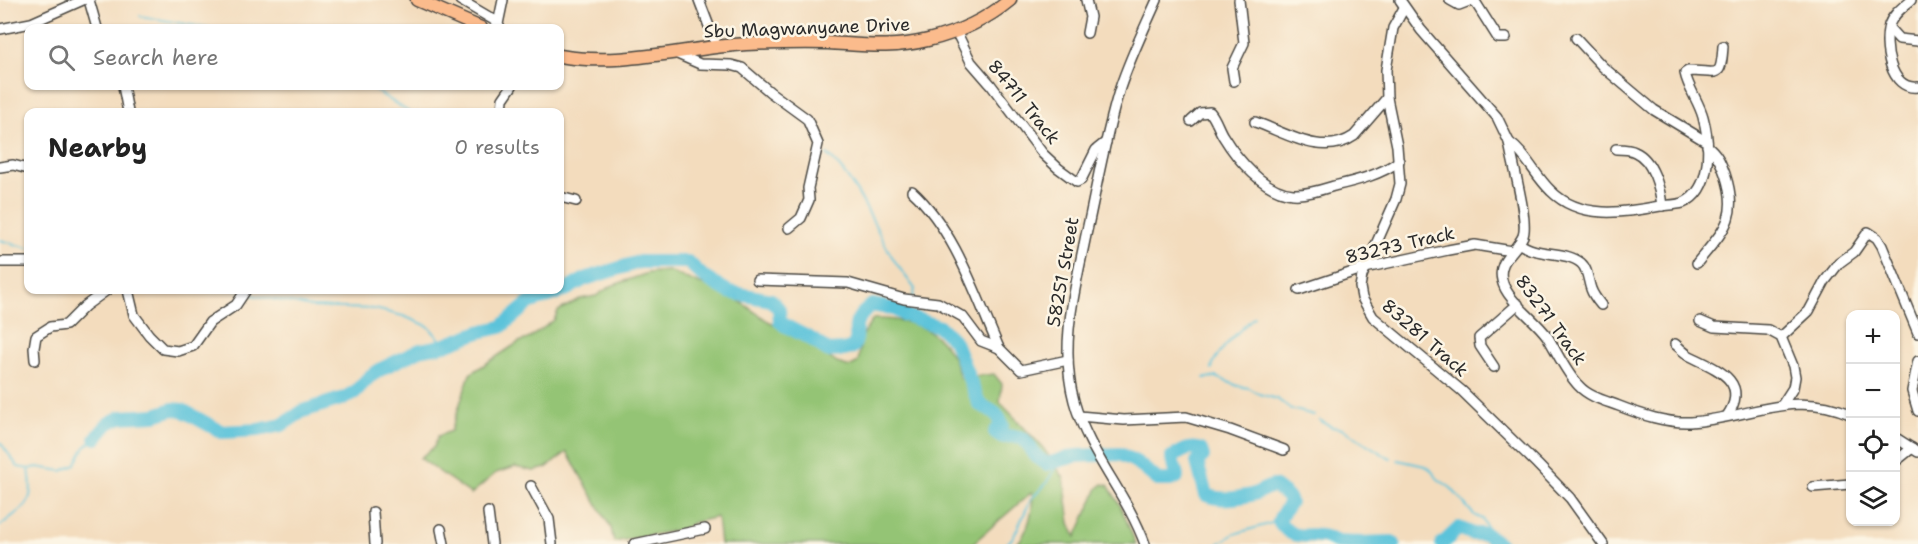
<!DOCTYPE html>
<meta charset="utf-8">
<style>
:root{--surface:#fff;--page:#f2f2f2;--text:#222;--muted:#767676;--line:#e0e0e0}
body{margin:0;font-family:"Shantell Sans",sans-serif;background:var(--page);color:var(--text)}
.controls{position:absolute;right:18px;bottom:18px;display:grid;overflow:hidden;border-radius:12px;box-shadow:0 2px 4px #0004}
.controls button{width:54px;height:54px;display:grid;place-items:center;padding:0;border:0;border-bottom:2px solid var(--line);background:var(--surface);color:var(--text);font:30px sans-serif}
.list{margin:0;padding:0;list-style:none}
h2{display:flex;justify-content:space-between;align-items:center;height:78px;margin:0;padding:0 24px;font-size:26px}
h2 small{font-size:20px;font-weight:400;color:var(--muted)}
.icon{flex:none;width:33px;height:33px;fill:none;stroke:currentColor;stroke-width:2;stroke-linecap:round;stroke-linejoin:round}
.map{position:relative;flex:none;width:1918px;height:544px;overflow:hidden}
.search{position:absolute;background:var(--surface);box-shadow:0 2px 4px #0004;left:24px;top:24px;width:540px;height:66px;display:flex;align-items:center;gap:15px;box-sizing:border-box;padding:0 21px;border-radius:12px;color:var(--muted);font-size:22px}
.panel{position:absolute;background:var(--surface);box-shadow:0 2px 4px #0004;left:24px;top:108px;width:540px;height:186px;border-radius:12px}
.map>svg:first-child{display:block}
.green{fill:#94c474;stroke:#607850;stroke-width:1.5}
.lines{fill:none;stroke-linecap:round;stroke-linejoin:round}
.stream{stroke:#5cc3da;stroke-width:2}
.river{stroke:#5cc3da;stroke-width:14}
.minor-casing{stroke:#494641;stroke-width:12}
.major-casing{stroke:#494641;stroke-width:15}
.minor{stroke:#fff;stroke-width:9}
.major{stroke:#fbbb8c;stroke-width:12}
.labels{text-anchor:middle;stroke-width:5;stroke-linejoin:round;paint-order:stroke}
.street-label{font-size:18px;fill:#2b2b2b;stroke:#fcf5e5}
</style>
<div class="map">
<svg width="1918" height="544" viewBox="0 0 1918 544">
<rect width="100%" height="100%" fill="#fcf5e5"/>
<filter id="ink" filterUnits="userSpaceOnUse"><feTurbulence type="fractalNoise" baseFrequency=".0167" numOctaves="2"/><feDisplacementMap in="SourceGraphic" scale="12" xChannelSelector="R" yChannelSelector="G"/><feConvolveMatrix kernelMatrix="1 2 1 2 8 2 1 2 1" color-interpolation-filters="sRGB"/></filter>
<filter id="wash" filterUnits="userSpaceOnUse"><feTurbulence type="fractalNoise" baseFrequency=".008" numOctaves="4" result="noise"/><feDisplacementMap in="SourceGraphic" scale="24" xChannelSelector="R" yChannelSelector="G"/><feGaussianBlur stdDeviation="1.35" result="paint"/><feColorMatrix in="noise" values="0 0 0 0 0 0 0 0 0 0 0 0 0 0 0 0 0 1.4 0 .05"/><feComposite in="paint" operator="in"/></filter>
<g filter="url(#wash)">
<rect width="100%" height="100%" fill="#f3dcbd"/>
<path class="green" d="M668 271 700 284 725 291 768 321 803 339 837 363 850 367 858 362 862 336 873 319C905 318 935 326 952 355 956 362 958 371 960 378L994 374 1002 384 1000 402 1043 448 1064 478 1070 523 1076 537 1098 488 1103 484 1108 485 1120 505 1136 544H1017C1029 530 1034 510 1032 492L972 544H720L717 517 692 523 683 529 614 542 611 528 567 452 546 468 534 471 515 467 496 473 471 494 420 458 434 447 438 436 451 431 470 374 519 342 528 339 554 320 558 311 580 299 596 296 611 286 648 273Z"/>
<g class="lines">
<g class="stream">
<path d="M140 16 209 28"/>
<path d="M368 86 409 112"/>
<path d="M827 154C857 182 871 220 891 255 898 267 907 278 915 289L913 297"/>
<path d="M0 240 28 248"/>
<path d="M560 288 564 291"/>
<path d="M236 290H238"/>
<path d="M247 294 312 307 375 309 403 316 428 326 445 345"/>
<path d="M905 315 911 303"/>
<path d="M1212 369C1212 355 1243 327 1254 317"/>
<path d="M1204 378 1216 377 1238 386 1249 388 1259 394 1277 399 1291 409 1314 415"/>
<path d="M1319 420 1332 427 1343 429 1384 455 1391 458"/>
<path d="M0 442 18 467 29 469 37 467 62 471 75 465 85 447 96 438"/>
<path d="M1398 460 1425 466 1430 469 1438 479 1451 488 1474 515 1482 519 1486 526V534"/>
<path d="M0 526C27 503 35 507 29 469"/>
<path d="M1007 544 1014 536 1031 499 1045 485 1060 460"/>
<path d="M1218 544 1234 534 1279 521"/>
</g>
<g class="river">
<path d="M96 438 109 423 121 417 155 415 173 409 182 410 222 432 258 430 282 425 303 411 344 398 355 392 369 377 383 368 420 350 445 345 479 332 501 327 529 303 564 291 585 279 639 262H688L704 277 729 292 771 300 779 309 780 321 784 325 813 340 828 351 844 350 853 347C859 336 855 336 856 326 857 317 865 311 872 305L894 309 905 315 940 327 955 342 979 404C990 410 998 412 1002 425L995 432 1003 437C1035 432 1023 452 1047 464L1075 456 1120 454 1136 462 1158 480H1170L1177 477C1177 469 1172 465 1172 457 1183 451 1189 446 1201 450L1203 456 1197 462 1206 495C1221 501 1236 498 1251 495 1259 493 1265 487 1274 486L1287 496 1290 502C1287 509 1281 513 1279 521 1293 542 1301 533 1321 536 1327 536 1333 541 1339 542 1356 544 1375 542 1392 542L1394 544"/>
<path d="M1442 544 1459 528 1473 534H1486L1500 544"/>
</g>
</g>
</g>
<g filter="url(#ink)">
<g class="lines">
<defs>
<g id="minor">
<path d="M89 0 97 28"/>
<path d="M460 0 494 20 500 28"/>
<path d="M699 0 717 47"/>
<path d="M1086 0 1090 17 1087 33"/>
<path d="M1400 0 1421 30 1497 117 1509 142C1512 162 1529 221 1523 236 1516 252 1497 260 1502 280 1506 300 1535 319 1547 336 1557 352 1566 373 1579 386 1589 397 1606 401 1619 406 1642 415 1666 423 1690 422 1748 419 1792 389 1850 414"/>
<path d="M1450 0 1459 5 1472 0"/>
<path d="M1474 0 1498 38H1506"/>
<path d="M1911 0C1903 7 1893 14 1889 25 1883 45 1890 91 1918 87"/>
<path d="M1404 8 1393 28 1386 70 1387 98 1397 146 1400 184 1396 199 1362 276 1360 287 1362 298 1373 317 1462 391 1537 464 1570 498 1603 544"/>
<path d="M498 24 503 0"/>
<path d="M1889 28 1899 39 1918 41"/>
<path d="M0 29 31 23 83 0"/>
<path d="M956 31 971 62 991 85 1043 154 1058 168 1077 182 1081 180 1096 150 1106 142"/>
<path d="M1576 38 1603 67 1654 110 1707 142"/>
<path d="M675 53 700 64 731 65 742 68 770 92 807 119 818 144 808 188 809 200 801 218 789 228"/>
<path d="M1234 81 1232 68 1244 43 1239 0"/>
<path d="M123 86 128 112"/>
<path d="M502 112 503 99 512 86"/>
<path d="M1191 121 1200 113 1210 112C1216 119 1218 128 1223 136 1237 159 1264 192 1293 194 1306 195 1321 190 1334 186 1355 181 1381 175 1399 161"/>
<path d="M1255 122C1285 132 1322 158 1354 136L1387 98"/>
<path d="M1509 142C1527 155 1535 176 1551 191 1580 220 1624 213 1660 206 1668 205 1676 205 1683 203 1713 190 1710 143 1703 117 1699 102 1688 88 1685 73L1688 71C1718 71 1721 81 1723 46"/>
<path d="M1616 149C1622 149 1630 149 1635 152 1653 160 1660 188 1662 206"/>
<path d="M0 167 13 165 28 169"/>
<path d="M912 191C955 230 976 296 999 348L1021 370 1068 360"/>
<path d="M560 197 576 201"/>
<path d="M1519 243C1536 257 1565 250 1581 263 1588 269 1588 281 1591 289 1593 295 1597 300 1601 305"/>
<path d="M0 262H28"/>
<path d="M1697 263C1723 231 1740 218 1725 174 1721 163 1717 153 1707 146"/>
<path d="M757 280 848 283 904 299 938 303 963 317 981 341 999 348"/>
<path d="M128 290 134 315 149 335 163 349 178 351 193 346 210 322 236 305 246 290"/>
<path d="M1299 290 1365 268 1448 250 1475 245 1512 251"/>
<path d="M1700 321 1714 327 1768 330 1781 337 1793 366 1795 377 1793 388 1782 405"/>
<path d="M1781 337 1809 311 1825 281 1839 263 1854 252 1868 232 1877 238 1882 246 1918 333"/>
<path d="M1675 344C1680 348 1684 353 1690 356 1716 369 1751 381 1727 416"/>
<path d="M35 360 34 348 36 336 50 327 66 325 85 306 107 290"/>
<path d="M1918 361 1912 391 1918 411"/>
<path d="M1494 367 1480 346 1479 338 1518 304"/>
<path d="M1079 416 1124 420 1186 417 1230 430 1284 450"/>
<path d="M1896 438 1918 452"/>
<path d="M1896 461 1912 448"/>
<path d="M531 486 549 519 552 544"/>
<path d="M1813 487 1850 484"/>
<path d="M373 512 375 544"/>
<path d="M488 512 492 544"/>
<path d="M441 529 444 544"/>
<path d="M634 544 705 529"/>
<path d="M1145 544C1127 494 1088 453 1074 401 1059 345 1075 290 1086 235 1097 186 1105 136 1120 88 1130 58 1144 29 1157 0"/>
</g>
<g id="major">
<path d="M417 0 481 28"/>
<path d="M560 56C622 67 683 48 746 44 773 43 801 42 828 43 865 45 891 49 928 40 957 33 987 19 1010 0"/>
</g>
</defs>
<use href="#minor" class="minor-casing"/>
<use href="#major" class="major-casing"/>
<use href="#minor" class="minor"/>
<use href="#major" class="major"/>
</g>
</g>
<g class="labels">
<g class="street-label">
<text transform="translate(807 28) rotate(-2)" y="6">Sbu Magwanyane Drive</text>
<text transform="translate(1024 102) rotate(51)" y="6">84711 Track</text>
<text transform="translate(1400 245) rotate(-13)" y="6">83273 Track</text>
<text transform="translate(1063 272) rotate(-80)" y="6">58251 Street</text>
<text transform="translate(1551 320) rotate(54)" y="6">83271 Track</text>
<text transform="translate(1425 338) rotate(41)" y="6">83281 Track</text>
</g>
</g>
</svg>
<div class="controls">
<button>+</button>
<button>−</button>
<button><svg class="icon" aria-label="locate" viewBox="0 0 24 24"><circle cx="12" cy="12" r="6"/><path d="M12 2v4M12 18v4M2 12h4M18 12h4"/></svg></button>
<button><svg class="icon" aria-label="layers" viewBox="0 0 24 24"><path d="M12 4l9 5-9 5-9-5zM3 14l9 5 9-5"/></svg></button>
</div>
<div class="search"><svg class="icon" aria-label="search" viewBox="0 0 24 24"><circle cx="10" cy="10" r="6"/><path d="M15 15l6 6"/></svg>Search here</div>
<section class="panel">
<h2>Nearby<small>0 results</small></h2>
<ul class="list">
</ul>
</section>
</div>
